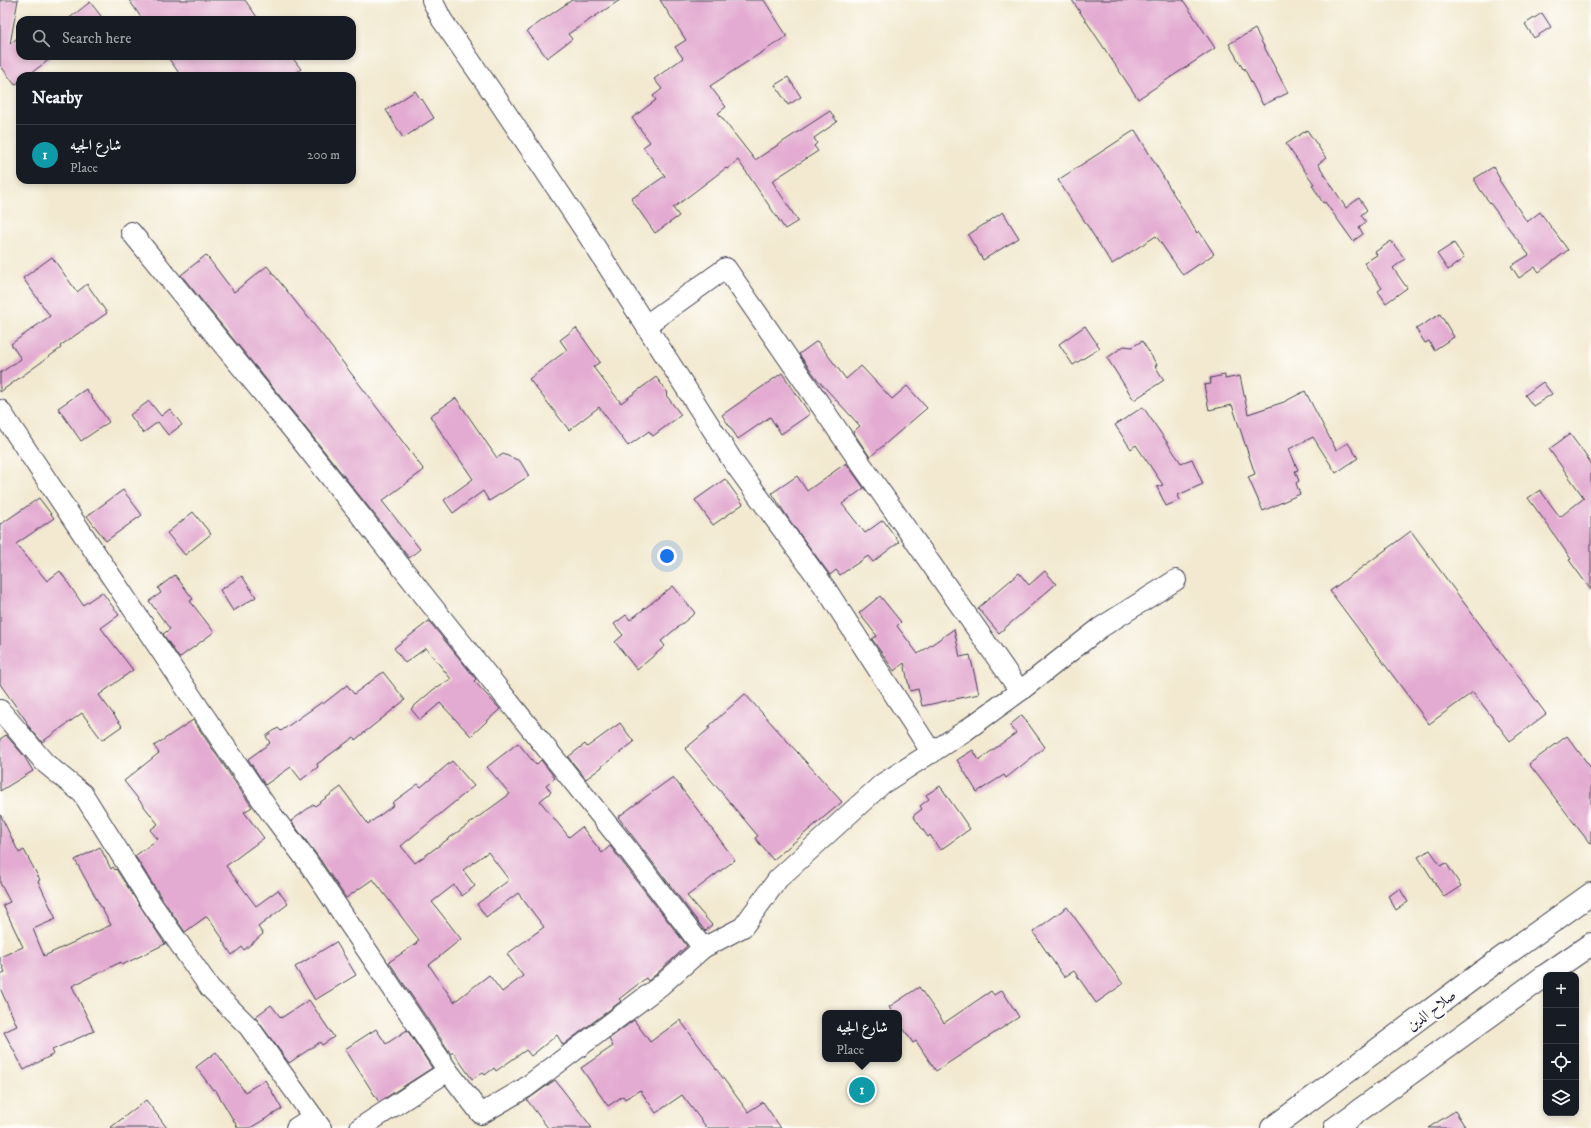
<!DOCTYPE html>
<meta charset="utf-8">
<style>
:root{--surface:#171b24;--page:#20242c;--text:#f1f3f6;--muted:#9ea1a6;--line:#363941;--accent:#1f6fb2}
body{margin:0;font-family:"IM FELL DW Pica",Amiri,serif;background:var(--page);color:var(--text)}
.controls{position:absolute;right:12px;bottom:12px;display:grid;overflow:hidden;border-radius:8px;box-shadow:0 2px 6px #0003}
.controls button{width:36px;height:36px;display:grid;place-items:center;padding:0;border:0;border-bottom:1px solid var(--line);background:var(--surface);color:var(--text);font:20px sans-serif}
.you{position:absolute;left:667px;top:556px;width:14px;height:14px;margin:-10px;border:3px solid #fff;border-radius:50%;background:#1a73e8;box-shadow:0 0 0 6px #1a73e833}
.badge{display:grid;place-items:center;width:26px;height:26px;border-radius:50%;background:var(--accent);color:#fff;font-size:13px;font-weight:700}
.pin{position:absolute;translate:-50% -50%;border:2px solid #fff;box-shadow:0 1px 4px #0006}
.popup{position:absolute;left:822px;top:1010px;width:80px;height:52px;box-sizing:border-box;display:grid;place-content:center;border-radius:8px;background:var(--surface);filter:drop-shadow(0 1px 3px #0005);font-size:13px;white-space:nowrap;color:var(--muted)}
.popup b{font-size:15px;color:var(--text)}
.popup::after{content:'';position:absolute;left:50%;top:100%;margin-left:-8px;border:8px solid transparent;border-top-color:var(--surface)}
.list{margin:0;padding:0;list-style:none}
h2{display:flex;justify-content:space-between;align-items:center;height:52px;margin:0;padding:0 16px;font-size:17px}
h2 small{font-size:13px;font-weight:400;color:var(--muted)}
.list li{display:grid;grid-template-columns:26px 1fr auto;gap:12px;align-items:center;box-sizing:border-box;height:60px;padding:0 16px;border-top:1px solid var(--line)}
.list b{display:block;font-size:15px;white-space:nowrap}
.list p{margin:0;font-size:13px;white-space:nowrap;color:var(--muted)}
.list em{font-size:13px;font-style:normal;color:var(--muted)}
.icon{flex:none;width:22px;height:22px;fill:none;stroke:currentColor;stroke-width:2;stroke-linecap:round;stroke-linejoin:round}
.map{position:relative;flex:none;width:1591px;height:1128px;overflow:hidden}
.search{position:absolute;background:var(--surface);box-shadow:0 2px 6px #0003;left:16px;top:16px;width:340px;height:44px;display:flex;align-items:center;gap:10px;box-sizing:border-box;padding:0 14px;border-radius:12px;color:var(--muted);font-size:15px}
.panel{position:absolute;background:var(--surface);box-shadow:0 2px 6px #0003;left:16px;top:72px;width:340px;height:112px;border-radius:12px}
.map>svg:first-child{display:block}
.building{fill:#e3abd1;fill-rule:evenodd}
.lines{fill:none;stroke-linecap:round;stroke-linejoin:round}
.minor-casing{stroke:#414051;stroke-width:22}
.trunk-casing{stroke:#414051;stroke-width:24}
.minor{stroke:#fff;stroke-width:20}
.trunk{stroke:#fff;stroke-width:22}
.labels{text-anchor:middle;stroke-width:4;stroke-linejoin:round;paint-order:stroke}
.street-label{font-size:15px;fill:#22223b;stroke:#fdfcf7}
</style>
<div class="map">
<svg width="1591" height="1128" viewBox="0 0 1591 1128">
<rect width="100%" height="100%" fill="#fdfcf7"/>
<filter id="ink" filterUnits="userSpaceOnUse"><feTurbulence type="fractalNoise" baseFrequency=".025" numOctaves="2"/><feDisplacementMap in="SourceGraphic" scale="8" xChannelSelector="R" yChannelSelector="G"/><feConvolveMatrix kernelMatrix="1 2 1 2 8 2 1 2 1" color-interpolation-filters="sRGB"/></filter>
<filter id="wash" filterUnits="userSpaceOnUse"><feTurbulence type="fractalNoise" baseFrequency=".012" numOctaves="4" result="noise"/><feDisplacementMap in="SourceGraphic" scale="16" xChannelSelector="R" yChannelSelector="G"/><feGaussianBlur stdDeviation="0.9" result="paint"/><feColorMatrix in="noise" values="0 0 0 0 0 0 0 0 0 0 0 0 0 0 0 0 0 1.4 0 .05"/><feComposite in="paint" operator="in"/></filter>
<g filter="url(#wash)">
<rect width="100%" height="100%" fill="#f2e9d0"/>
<g id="blocks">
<g class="building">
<path d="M0 0H18L10 44 20 36V56H54L27 76H20V81L15 85 0 65Z"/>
<path d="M129 0H245L259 20H143Z"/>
<path d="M572 0H620L568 34 572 39 547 58 527 31Z"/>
<path d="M660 0H764L787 36 710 86 726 107 718 113 755 160 830 111 837 122 814 138 817 143 814 146 818 151 772 181 798 221 785 229 738 160 727 169 726 168 673 208 679 216 655 233 631 199 665 176 643 147 650 142 632 118 656 100 653 96 662 89 654 79 683 58 675 47 686 40Z"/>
<path d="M1072 0H1183L1215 48 1138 99Z"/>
<path d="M90 2 104 20H67Z"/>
<path d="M1542 13 1551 27 1534 38 1525 24Z"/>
<path d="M1255 29 1288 93 1263 105 1244 68 1243 69 1229 44Z"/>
<path d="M167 56H291L301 69 291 76H181Z"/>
<path d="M788 77 801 97 788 105 775 85Z"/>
<path d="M415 91 421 100 422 99 434 118 403 138 386 110Z"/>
<path d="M1135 130 1197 233 1199 231 1214 254 1183 275 1156 236 1112 264 1058 180Z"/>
<path d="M1307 130 1326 158 1318 164 1346 208 1359 198 1367 210 1361 215 1366 222 1359 227 1363 234 1353 241 1325 202 1323 203 1312 185 1314 184 1286 144Z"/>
<path d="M1493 167 1500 179 1499 180 1527 222 1540 212 1568 250 1539 272 1535 267 1519 278 1511 266 1529 255 1481 191 1474 179Z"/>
<path d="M1003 212 1019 238 983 260 968 235Z"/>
<path d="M1391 241 1405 259 1393 268 1407 288 1386 303 1378 291 1382 288 1364 263 1377 255 1375 252Z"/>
<path d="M1454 243 1464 258 1448 270 1437 254Z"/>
<path d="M206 255 234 292 267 266 323 336 424 470 382 501 420 549 409 558 305 427 181 275Z"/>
<path d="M52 257 77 292 87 284 107 313 60 346 61 348 0 392V373L21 359 11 344 50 316 23 278Z"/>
<path d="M1440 314 1454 337 1434 350 1429 341 1425 343 1416 329Z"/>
<path d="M1085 326 1100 348 1073 365 1059 344Z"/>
<path d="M576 328 600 362 593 367 621 403 656 377 668 393 666 395 681 415 653 436 649 431 628 446 599 407 569 430 529 379 567 350 560 340Z"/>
<path d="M817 341 846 379 861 366 892 399 907 386 927 408 870 457 853 432 860 426 817 379 799 354Z"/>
<path d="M1142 341 1157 365 1155 366 1164 380 1134 400 1107 358 1124 346 1132 347Z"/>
<path d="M782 373 810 414 781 434 770 417 738 439 722 415Z"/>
<path d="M1225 375V379L1240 376 1248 414 1284 402 1305 391 1336 450 1348 443 1358 458 1336 473 1313 437 1289 449 1298 470 1295 471 1299 481 1296 483 1300 494 1263 511 1248 477 1255 474 1232 405 1209 410 1204 385 1211 384 1210 378Z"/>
<path d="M1543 382 1552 394 1533 406 1525 395Z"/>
<path d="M86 389 109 422 81 441 58 408Z"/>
<path d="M456 398 497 458 503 454 520 461 529 476 489 501 483 491 453 513 444 500 473 479 430 416Z"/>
<path d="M149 401 161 416 170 409 182 425 168 435 158 422 143 433 130 415Z"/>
<path d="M1143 407 1181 463 1192 459 1203 484 1178 495 1180 500 1166 506 1157 487 1163 485 1136 445 1131 449 1115 425Z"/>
<path d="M1570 434 1591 463V590L1569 560 1571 559 1544 520 1528 498 1540 490 1560 517 1584 498 1549 449Z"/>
<path d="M846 463 864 488 842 504 865 533 883 520 899 542 873 562 868 556 840 575 836 570 830 575 790 521 772 493 797 476 807 491Z"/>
<path d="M725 479 743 504 713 525 695 500Z"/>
<path d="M123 490 142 515 106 541 87 516Z"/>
<path d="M39 498 54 518 16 544 47 581 60 571 83 605 102 592 119 615 101 628 133 670 99 695 122 726 102 740 82 713 42 742 26 723 27 722 0 684V523L1 524Z"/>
<path d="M193 512 211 534 185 555 167 533Z"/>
<path d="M1411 531 1546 714 1510 741 1473 692 1429 724 1330 591Z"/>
<path d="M1045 571 1056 584 999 633 978 608 1019 573 1029 585Z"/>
<path d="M175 575 193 599 190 601 214 632 179 658 163 634 170 629 149 601 161 593 158 588Z"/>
<path d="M242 576 256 597 233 611 220 590Z"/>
<path d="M673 586 695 613 661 641 665 646 637 670 615 642 623 635 614 624 626 615 630 620Z"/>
<path d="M880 596 901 622 897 626 918 654 954 629 960 657 970 655 979 694 922 706 918 689 910 691 904 663 894 671 872 639 877 636 859 613Z"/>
<path d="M429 621 476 679 474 681 500 709 471 736 440 703 420 720 411 709 434 689 451 679 426 648 405 663 394 648Z"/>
<path d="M383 672 405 700 355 740 354 737 317 764 318 767 301 780 291 767 265 785 248 759 270 743 266 736 278 728 281 731 322 702 323 704 347 685 354 694Z"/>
<path d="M745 694 842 802 773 860 755 838 758 836 685 749 710 728 708 727Z"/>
<path d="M1022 715 1045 747 1006 778 1004 775 977 792 957 760 973 750 979 760 1016 733 1010 725Z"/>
<path d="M193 720 252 807 244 812 264 838 226 866 256 906 278 890 288 904 258 927 263 934 244 950 242 947 232 955 222 940 223 939 207 916 185 932 159 894 135 856 158 839 150 830 158 824 124 781 159 753 154 746Z"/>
<path d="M620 723 634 742 602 766V767L586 779 568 757 585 744 587 747Z"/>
<path d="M6 735 24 756 33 771 0 791V739Z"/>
<path d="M1567 736 1591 768V845L1529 764Z"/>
<path d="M518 743 536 765 541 760 555 778 546 785 551 792 540 801 569 837 582 827 602 853 610 846 687 946 653 977 648 981 646 978 619 999 621 1001 563 1045 557 1035 531 1056 526 1050 496 1071 494 1068 485 1075 483 1072 472 1079 453 1052 451 1054 389 962 417 943 416 942 419 940 373 879 346 898 317 855 291 821 314 804 315 806 341 787 368 824 394 805 392 803 418 784 421 787 452 761 474 786 401 846 415 863 510 794 487 767ZM488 852 509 880 477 904 486 917 518 893 544 927 507 954 523 976 502 992 489 975 454 1002 429 965 461 939 432 902 454 885 462 896 475 886 463 870Z"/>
<path d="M673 777 735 860 687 896 712 925 705 931 618 817Z"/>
<path d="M940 786 970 829 940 850 930 835 928 837 913 816 922 809 920 806 929 799 926 795Z"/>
<path d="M0 814 19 853 24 850 40 880 38 881 56 919 33 929 44 956 111 925 75 860 100 847 111 869 113 867 115 870 116 869 165 944 122 965 121 962 72 986 94 1031 52 1050 54 1054 24 1070 4 1032 17 1026 0 988V974L5 972 0 961V957L23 947 3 905 10 902 0 883Z"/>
<path d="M1430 850 1441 866 1446 863 1461 886 1444 897 1418 857Z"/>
<path d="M1400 889 1408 902 1396 910 1388 896Z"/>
<path d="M1067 907 1123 984 1096 1003 1074 971 1064 977 1033 932Z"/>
<path d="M336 942 356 975 315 1000 295 967Z"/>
<path d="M919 987 944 1023 991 991 994 995 1002 990 1019 1017 936 1071 916 1041 913 1043 899 1022V1013H893L889 1007Z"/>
<path d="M309 1000 334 1037 322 1045 320 1042 289 1063 255 1017 271 1005 281 1018Z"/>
<path d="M634 1020 650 1042 680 1020 748 1112 763 1102 781 1128H707L682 1095 656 1113 640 1090 625 1099 623 1096 608 1106 581 1068 613 1046 609 1039Z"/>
<path d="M376 1029 386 1044 407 1030 432 1068 379 1102 345 1049Z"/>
<path d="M216 1052 245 1092 265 1080 282 1109 250 1128H238L215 1089 213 1090 196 1067Z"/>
<path d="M555 1080 587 1121 592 1128H548L527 1100Z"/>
<path d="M146 1100 167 1128H110Z"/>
<path d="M1455 1111 1466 1128H1428Z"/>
</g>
</g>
</g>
<g filter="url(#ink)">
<use href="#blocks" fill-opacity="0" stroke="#414051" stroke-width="1"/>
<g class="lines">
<defs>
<g id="minor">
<path d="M432 0 442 20 499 102 589 237 734 463 826 589 932 753"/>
<path d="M131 232 296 434 452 631 629 851 703 948"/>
<path d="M646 325 726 268 859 461 1020 691"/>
<path d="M0 410 201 711 270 812 307 861 448 1071"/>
<path d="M0 710 45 763 83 794 149 900 210 988 249 1027 321 1128"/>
<path d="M296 1128 313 1117"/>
<path d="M360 1128 448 1071 481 1114 525 1088 660 986 703 948 743 927 778 879 882 784 965 731 1020 691 1100 628 1176 580"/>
</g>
<g id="trunk">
<path d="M1546 975 1591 944"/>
<path d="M1272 1128 1479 974 1591 894"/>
<path d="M1335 1128 1546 975"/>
</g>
</defs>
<use href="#minor" class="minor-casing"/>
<use href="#trunk" class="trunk-casing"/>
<use href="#minor" class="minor"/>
<use href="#trunk" class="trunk"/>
</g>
</g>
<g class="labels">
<g class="street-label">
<text transform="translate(1431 1010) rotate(-37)" y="5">صلاح الدين</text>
</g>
</g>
</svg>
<div class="controls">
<button>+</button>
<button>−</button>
<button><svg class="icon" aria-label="locate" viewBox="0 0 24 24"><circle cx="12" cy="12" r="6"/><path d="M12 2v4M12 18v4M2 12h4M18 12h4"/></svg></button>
<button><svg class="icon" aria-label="layers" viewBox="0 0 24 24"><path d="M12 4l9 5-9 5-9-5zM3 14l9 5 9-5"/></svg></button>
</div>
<div class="you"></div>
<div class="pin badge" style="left:862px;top:1090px;background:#0f9aa8">1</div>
<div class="popup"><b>شارع الجيه</b>Place</div>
<div class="search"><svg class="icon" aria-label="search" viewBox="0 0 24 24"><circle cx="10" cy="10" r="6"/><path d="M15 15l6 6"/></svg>Search here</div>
<section class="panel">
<h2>Nearby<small></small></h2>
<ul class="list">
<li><span class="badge" style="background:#0f9aa8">1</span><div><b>شارع الجيه</b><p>Place</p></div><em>200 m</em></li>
</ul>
</section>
</div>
